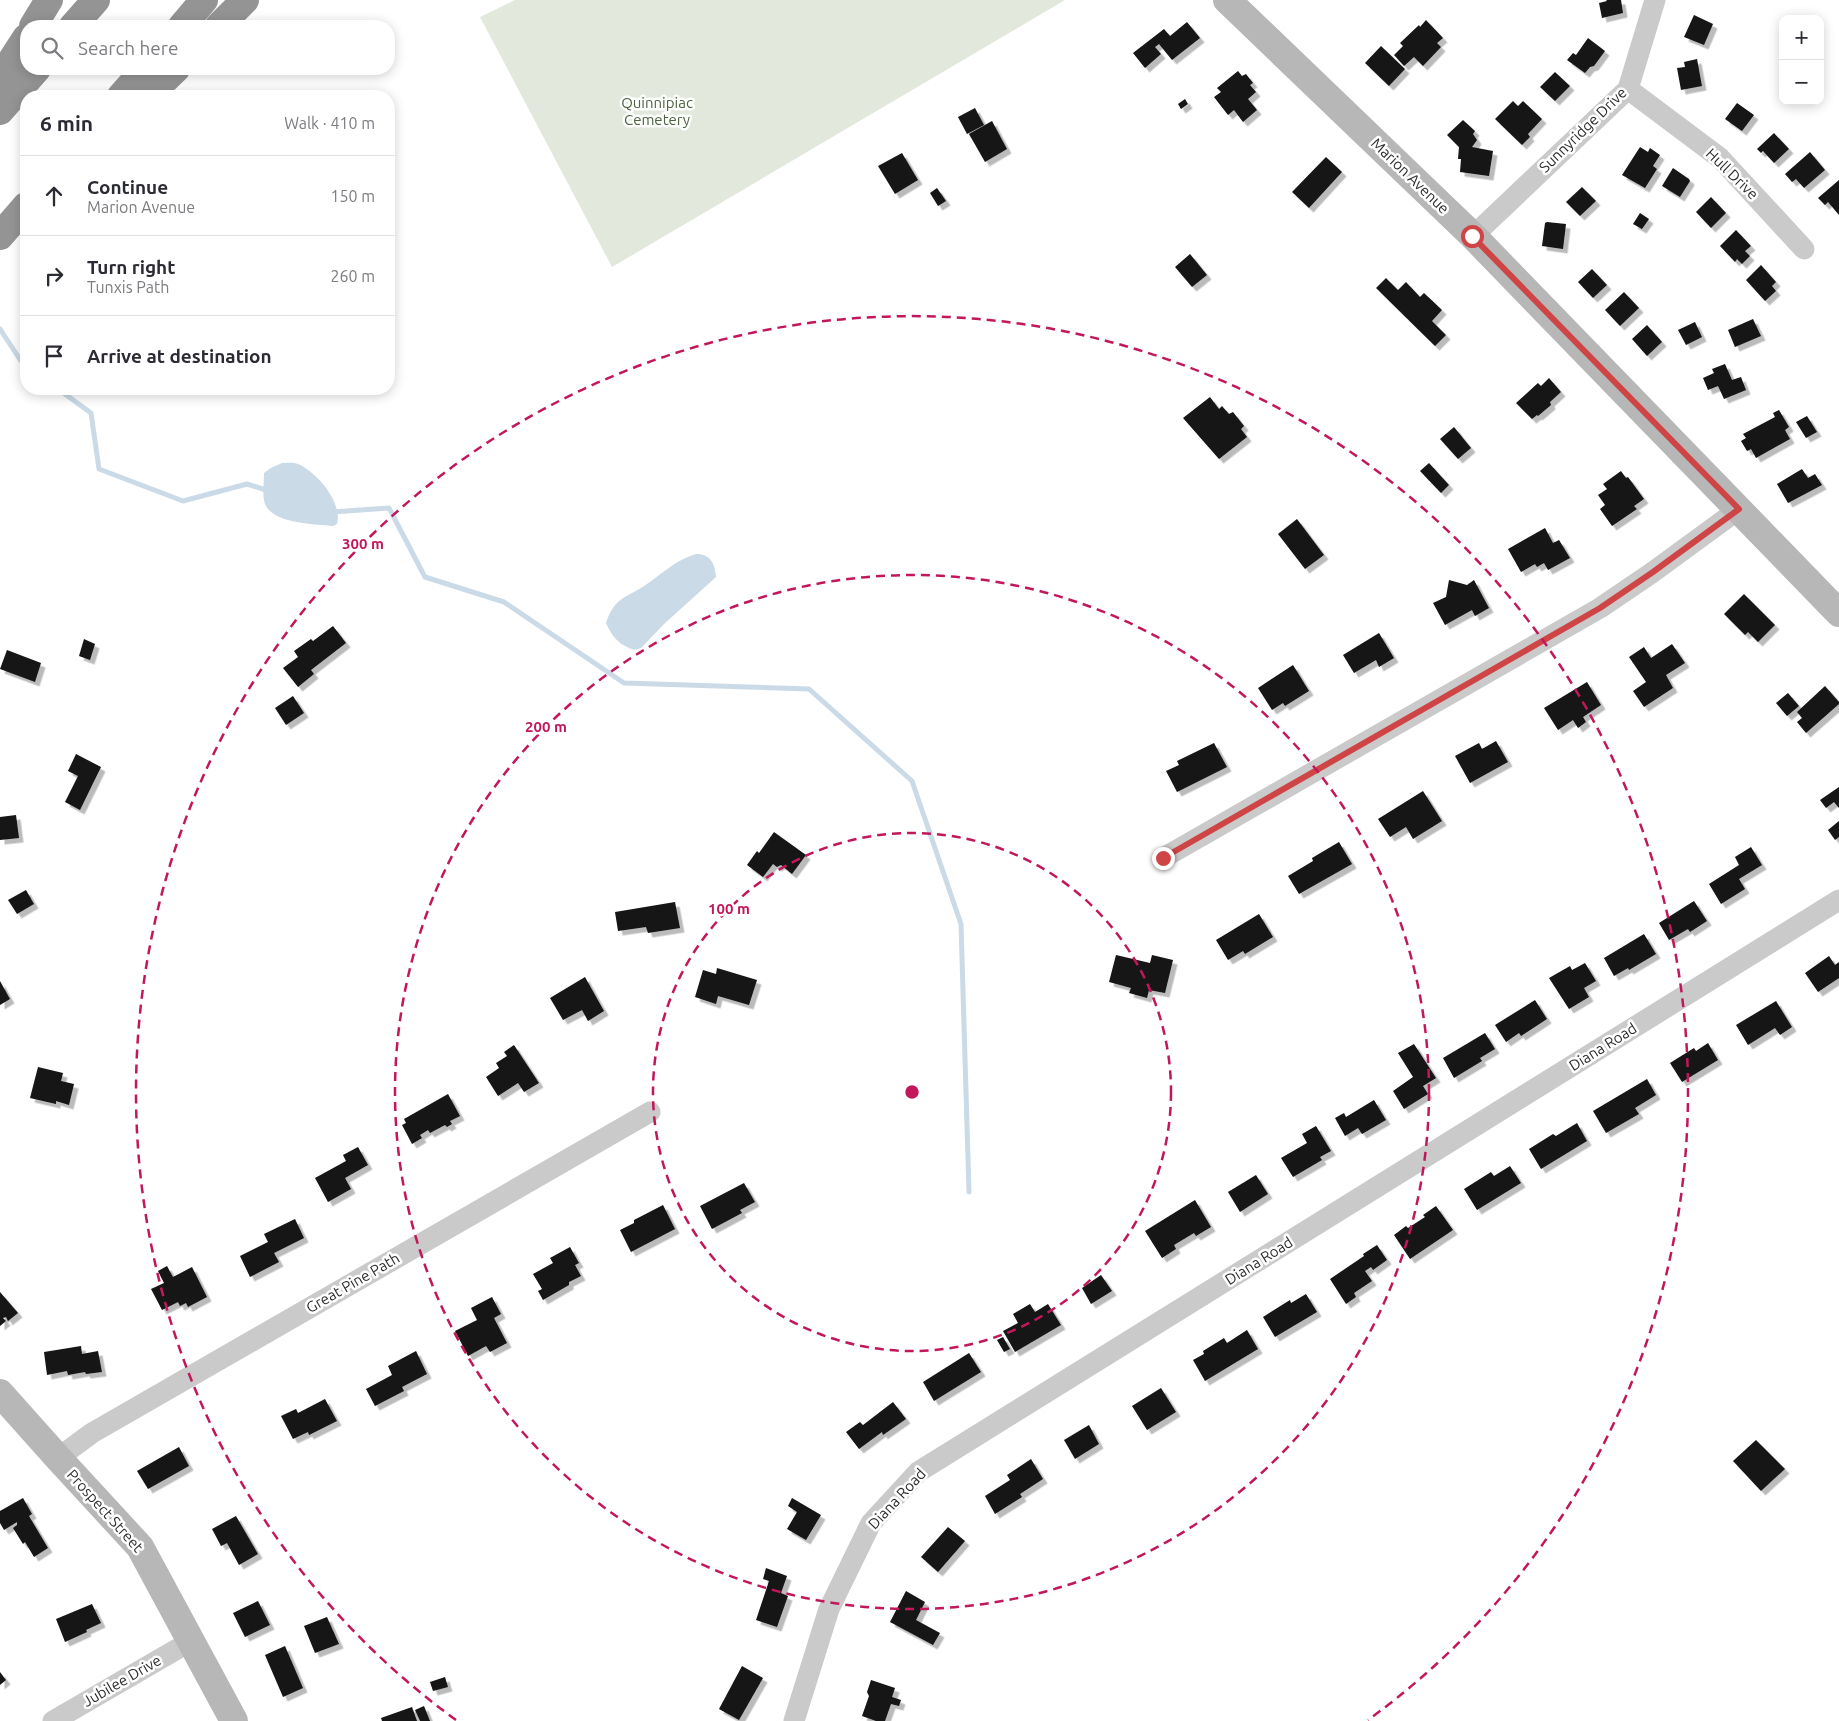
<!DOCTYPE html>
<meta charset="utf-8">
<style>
:root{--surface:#fff;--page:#f7f7f7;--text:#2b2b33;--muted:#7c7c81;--line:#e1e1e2}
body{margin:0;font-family:Ubuntu,sans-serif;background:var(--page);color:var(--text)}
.controls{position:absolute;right:15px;top:15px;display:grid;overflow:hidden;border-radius:10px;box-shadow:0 2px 12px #0003}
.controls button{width:45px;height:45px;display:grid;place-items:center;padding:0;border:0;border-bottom:1px solid var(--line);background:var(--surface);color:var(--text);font:25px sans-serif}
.stop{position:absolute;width:15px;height:15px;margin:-11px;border:4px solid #cf4445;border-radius:50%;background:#fff}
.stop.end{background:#cf4445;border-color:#fff;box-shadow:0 1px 5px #0008}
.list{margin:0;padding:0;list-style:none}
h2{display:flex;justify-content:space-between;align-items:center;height:65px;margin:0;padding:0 20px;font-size:21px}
h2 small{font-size:16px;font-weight:400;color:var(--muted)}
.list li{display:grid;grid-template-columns:32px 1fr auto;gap:15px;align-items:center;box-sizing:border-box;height:80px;padding:0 20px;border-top:1px solid var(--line)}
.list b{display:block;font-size:19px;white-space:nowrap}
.list p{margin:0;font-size:16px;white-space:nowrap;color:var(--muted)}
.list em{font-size:16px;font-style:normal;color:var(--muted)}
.icon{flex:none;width:28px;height:28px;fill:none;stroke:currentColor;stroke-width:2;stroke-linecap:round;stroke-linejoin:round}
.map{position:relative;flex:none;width:1839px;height:1721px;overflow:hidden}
.search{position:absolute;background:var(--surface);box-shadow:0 2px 12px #0003;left:20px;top:20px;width:375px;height:55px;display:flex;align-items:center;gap:12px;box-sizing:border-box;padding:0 18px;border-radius:20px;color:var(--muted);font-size:19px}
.panel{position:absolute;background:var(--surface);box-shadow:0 2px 12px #0003;left:20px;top:90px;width:375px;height:305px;border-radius:20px}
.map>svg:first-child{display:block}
.green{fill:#e2e9dc}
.water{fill:#cadae6}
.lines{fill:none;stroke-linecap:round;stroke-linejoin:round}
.stream{stroke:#cadae6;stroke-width:5}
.building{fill:#141414;filter:url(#shadow)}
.street{stroke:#cacaca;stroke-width:21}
.secondary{stroke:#b7b7b7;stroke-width:28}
.highway{stroke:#949494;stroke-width:28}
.route{stroke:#cf4445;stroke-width:6}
.ring{fill:none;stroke:#c2185b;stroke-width:2.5;stroke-dasharray:9 6}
.labels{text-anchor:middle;stroke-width:5;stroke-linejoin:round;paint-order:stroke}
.park-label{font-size:15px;fill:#4e6340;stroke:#fff}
.street-label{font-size:15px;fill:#2d2d2d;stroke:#fff}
.centre{fill:#c2185b;stroke:#fff;stroke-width:2.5}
.ring-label{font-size:15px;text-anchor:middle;font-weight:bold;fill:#c2185b;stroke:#fff;stroke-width:5;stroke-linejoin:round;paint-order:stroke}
</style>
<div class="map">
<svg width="1839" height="1721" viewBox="0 0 1839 1721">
<defs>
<filter id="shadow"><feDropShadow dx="4.5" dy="4.5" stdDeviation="0" flood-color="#0004"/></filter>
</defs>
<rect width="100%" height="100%" fill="#fff"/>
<path class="green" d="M515 0H1065L612 267 480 17Z"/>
<g class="water">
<path d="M282 463C287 463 293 462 298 464 317 472 343 503 337 524L333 526C315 524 273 524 265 504 262 495 264 483 264 473L271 468Z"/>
<path d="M696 554C711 554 715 564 716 577L664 624 641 648 635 650C620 646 612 637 606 623 608 616 612 608 617 603 624 596 635 592 644 586 661 575 675 560 696 554Z"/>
</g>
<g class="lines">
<g class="stream">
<path d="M0 329 21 361 26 365"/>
<path d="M58 389 91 413 99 469 183 501 247 484 269 491"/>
<path d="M332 512 389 508 425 577 504 602 624 683 809 689 912 781 961 924 969 1192"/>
</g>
</g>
<g class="building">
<path d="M1606 0H1621L1623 13 1602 18 1599 3 1607 1Z"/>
<path d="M1694 15 1713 24 1704 45 1684 37Z"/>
<path d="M1426 20 1443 38 1437 43 1441 47 1423 66 1414 57 1404 66 1394 55 1403 46 1400 43 1419 25 1420 27Z"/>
<path d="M1187 22 1200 38 1172 60 1159 44 1155 47 1161 54 1145 68 1133 53 1164 29 1170 36Z"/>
<path d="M1588 38 1605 51 1594 66 1590 67 1585 73 1567 60 1573 53 1576 55Z"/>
<path d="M1381 46 1405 69 1389 86 1365 63Z"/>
<path d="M1697 59 1702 86 1681 90 1677 68 1685 67 1684 62Z"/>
<path d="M1238 71 1242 76 1246 74 1253 83 1250 85 1256 92 1248 99 1257 110 1243 122 1234 110 1228 115 1214 97 1221 92 1217 88Z"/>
<path d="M1555 72 1570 86 1555 101 1540 87Z"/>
<path d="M1185 99 1188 104 1181 109 1178 104Z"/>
<path d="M1513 101 1518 106 1523 101 1542 119 1528 134 1530 137 1522 145 1495 119Z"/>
<path d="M1737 103 1754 115 1742 131 1725 119Z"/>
<path d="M975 108 984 125 967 134 958 117Z"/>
<path d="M1463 120 1475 131 1473 134 1477 140 1472 147 1493 151 1489 176 1460 172 1461 159H1458L1459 147 1447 135Z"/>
<path d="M992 121 1007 149 985 162 969 134Z"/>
<path d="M1774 133 1789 149 1774 163 1763 151 1761 153 1757 149Z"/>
<path d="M1640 147 1648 152 1650 148 1660 155 1653 166 1657 169 1645 188 1622 175Z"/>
<path d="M1810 152 1825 170 1804 188 1796 179 1792 182 1785 174Z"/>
<path d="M902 153 918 180 895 194 878 166Z"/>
<path d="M1326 157 1342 172 1309 208 1292 192Z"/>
<path d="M1673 168 1689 179 1690 181 1680 197 1662 186Z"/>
<path d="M1839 180V215L1828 202 1825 205 1818 198Z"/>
<path d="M1582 187 1596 201 1580 216 1566 202Z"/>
<path d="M937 188 946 201 938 206 930 193Z"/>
<path d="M1711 197 1726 213 1711 228 1696 212Z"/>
<path d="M1640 213 1649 219 1642 229 1633 224Z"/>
<path d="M1547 222 1566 224 1563 249 1542 246 1545 223Z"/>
<path d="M1736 230 1751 246 1745 251 1750 256 1742 264 1737 259 1735 262 1720 246Z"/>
<path d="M1190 254 1207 275 1192 287 1175 267Z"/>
<path d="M1761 265 1776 282 1772 286 1776 291 1765 301 1746 280Z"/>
<path d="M1592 269 1607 285 1593 298 1578 282Z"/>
<path d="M1386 278 1398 290 1406 282 1420 297 1424 293 1442 310 1432 321 1446 335 1435 346 1376 288Z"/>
<path d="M1624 292 1639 308 1620 326 1605 310Z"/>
<path d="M1753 319 1761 336 1735 347 1728 330Z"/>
<path d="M1695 322 1702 337 1686 345 1678 330Z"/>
<path d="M1647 325 1662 342 1647 356 1632 339Z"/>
<path d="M1725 364 1732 380 1741 377 1746 390 1724 399 1718 386 1708 390 1703 378 1714 373 1712 369Z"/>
<path d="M1549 378 1561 392 1550 402 1551 405 1538 416 1537 415 1532 419 1516 403 1538 383 1541 386Z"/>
<path d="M1210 397 1219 409 1222 406 1229 414 1233 412 1244 426 1241 429 1247 437 1219 459 1183 418Z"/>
<path d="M1779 410 1789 427 1785 430 1790 439 1756 458 1751 449 1747 451 1741 441 1746 438 1743 434 1775 417 1773 413Z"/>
<path d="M1807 416 1817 432 1806 438 1796 422Z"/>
<path d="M1454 427 1471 448 1458 459 1440 439Z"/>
<path d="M1429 463 1449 485 1441 493 1420 471Z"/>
<path d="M1802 469 1808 478 1815 474 1822 485 1788 503 1777 484Z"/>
<path d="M1621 471 1626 478 1628 477 1644 499 1634 506 1637 509 1612 526 1600 509 1605 505 1598 495 1607 489 1603 484Z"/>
<path d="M1297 519 1324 555 1305 569 1278 534Z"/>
<path d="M1545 528 1553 543 1559 540 1570 558 1548 570 1544 563 1537 567 1535 564 1521 572 1508 549Z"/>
<path d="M1449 580 1467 585 1474 580 1489 608 1475 616 1472 610 1445 625 1433 603 1446 597Z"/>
<path d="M1744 594 1775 625 1758 642 1748 632 1745 635 1724 614Z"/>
<path d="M333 626 346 643 311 670 314 674 298 687 283 668 298 657 294 651 311 639 313 641Z"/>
<path d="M1379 633 1394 658 1379 667 1376 660 1354 673 1343 655Z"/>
<path d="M84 639 95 644 90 660 79 656Z"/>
<path d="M1672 644 1685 663 1666 675 1673 688 1644 707 1633 691 1646 682 1629 657 1644 647 1651 658Z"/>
<path d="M7 650 41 663 35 682 0 669Z"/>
<path d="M1293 665 1309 691 1285 706 1283 703 1272 710 1258 688Z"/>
<path d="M1587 682 1601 705 1583 717 1586 722 1578 728 1573 720 1558 730 1544 708Z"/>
<path d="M1825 686 1839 702V704L1806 733 1797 722 1802 718 1797 712Z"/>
<path d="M1788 693 1799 706 1787 716 1776 703Z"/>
<path d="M293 696 304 713 286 725 275 708Z"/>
<path d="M1496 741 1508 762 1470 783 1455 756 1479 743 1482 749Z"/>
<path d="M1214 743 1227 767 1177 792 1166 771 1179 765 1177 761Z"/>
<path d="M76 754 101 767 80 810 65 802 78 776 68 771Z"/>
<path d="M1839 787V808L1834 802 1826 808 1820 800Z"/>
<path d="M1423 791 1442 821 1413 839 1406 827 1390 837 1378 819Z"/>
<path d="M16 815 19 838 0 840V817Z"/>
<path d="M1839 821V837L1835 840 1828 830Z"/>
<path d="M774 832 806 855 792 874 781 865 777 867 773 864 763 877 747 865 757 851 759 853Z"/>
<path d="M1339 842 1352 864 1299 894 1288 876 1313 861 1312 858Z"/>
<path d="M1751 847 1762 865 1739 879 1745 889 1721 904 1709 884 1739 865 1735 857Z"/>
<path d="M26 890 34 904 17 914 8 900Z"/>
<path d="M1694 901 1707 921 1690 932 1688 929 1669 940 1659 923Z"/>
<path d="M675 902 680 928 648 933 646 927 618 931 615 912Z"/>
<path d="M1259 914 1273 937 1245 954 1243 951 1228 960 1216 940Z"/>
<path d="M1644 934 1656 954 1629 970 1628 968 1614 976 1604 958Z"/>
<path d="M1116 955 1150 963 1152 955 1173 960 1165 993 1149 990 1147 998 1129 993 1131 988 1109 982Z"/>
<path d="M1829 956 1835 965 1839 962V978L1818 992 1805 973Z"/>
<path d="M1585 963 1596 981 1584 988 1589 997 1569 1009 1549 978 1570 966 1572 970Z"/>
<path d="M717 968 757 980 749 1005 718 996 716 1004 695 997 703 970 716 974Z"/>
<path d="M585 977 604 1011 588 1021 582 1010 563 1020 550 998Z"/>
<path d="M0 981 10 999 0 1005Z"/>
<path d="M1535 1000 1547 1019 1521 1036 1519 1033 1506 1042 1495 1025Z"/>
<path d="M1776 1001 1792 1027 1780 1035 1775 1028 1748 1045 1736 1025Z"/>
<path d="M1485 1033 1495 1049 1480 1058 1482 1061 1454 1078 1443 1058Z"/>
<path d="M1708 1043 1718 1060 1682 1082 1670 1063 1694 1048 1696 1051Z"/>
<path d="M1414 1044 1436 1078 1423 1086 1428 1094 1404 1109 1393 1091 1413 1077 1398 1053Z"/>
<path d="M514 1045 539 1083 524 1092 518 1083 498 1096 486 1077 499 1068 496 1063 507 1056 504 1052Z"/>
<path d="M38 1067 63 1073 61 1081 74 1084 69 1105 56 1101V1104L30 1098Z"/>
<path d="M1647 1079 1656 1095 1635 1108 1639 1114 1606 1133 1593 1111Z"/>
<path d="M448 1094 460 1116 450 1121 452 1124 447 1127 445 1125 430 1133 428 1130 420 1135 422 1138 412 1144 402 1125 406 1123 404 1119Z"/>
<path d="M1374 1100 1386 1120 1362 1134 1358 1128 1345 1136 1335 1118 1344 1113 1346 1117Z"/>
<path d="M1577 1123 1587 1141 1541 1169 1529 1149 1553 1134 1556 1136Z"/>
<path d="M1316 1126 1331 1151 1320 1157 1322 1160 1293 1177 1281 1158 1307 1143 1302 1134Z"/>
<path d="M358 1147 368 1165 345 1178 351 1189 328 1202 315 1178 346 1161 343 1155Z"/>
<path d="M1510 1166 1521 1183 1477 1210 1464 1189 1491 1172 1494 1176Z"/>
<path d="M1256 1175 1268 1194 1240 1212 1228 1192Z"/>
<path d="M744 1183 755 1202 740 1210 742 1213 712 1229 700 1206Z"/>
<path d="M1195 1200 1211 1227 1196 1236 1194 1233 1174 1245 1176 1249 1162 1258 1145 1231Z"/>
<path d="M663 1205 675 1229 631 1252 620 1230 634 1223V1220Z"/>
<path d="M1436 1206 1453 1230 1410 1259 1394 1235 1406 1226 1408 1228 1425 1217 1423 1215Z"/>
<path d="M295 1219 304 1238 274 1253 279 1262 250 1277 240 1256 268 1242 264 1234Z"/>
<path d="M1377 1245 1387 1260 1373 1270 1371 1267 1365 1271 1372 1281 1354 1293 1356 1297 1346 1304 1330 1279 1364 1256 1363 1254Z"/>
<path d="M570 1247 579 1263 575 1265 581 1276 569 1282V1285L543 1300 538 1291 542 1289 533 1274 553 1263 550 1258Z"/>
<path d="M167 1266 173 1277 192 1267 207 1297 188 1307 186 1303 180 1306 178 1302 162 1310 151 1289 164 1283 158 1271Z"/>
<path d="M1101 1275 1112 1291 1091 1304 1082 1288Z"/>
<path d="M0 1292 18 1313 8 1321 6 1317 3 1318 6 1321 0 1326Z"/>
<path d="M1306 1294 1317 1312 1275 1337 1263 1317 1290 1300 1291 1303Z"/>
<path d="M492 1297 501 1314 494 1318 507 1343 490 1352 486 1346 468 1356 455 1331 477 1320 471 1308Z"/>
<path d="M1030 1304 1035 1312 1048 1304 1061 1325 1015 1352 1003 1331 1018 1323 1013 1314Z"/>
<path d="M1247 1330 1258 1349 1205 1381 1193 1360 1204 1354 1203 1351 1224 1338 1227 1343Z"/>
<path d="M1003 1337 1010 1349 1004 1352 997 1340Z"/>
<path d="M81 1346 82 1354 98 1351 102 1372 86 1374 85 1372 68 1375 67 1371 47 1375 44 1352Z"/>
<path d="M416 1351 427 1374 402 1387 404 1391 375 1406 366 1389 392 1375 388 1366Z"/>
<path d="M969 1353 981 1372 934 1401 923 1382Z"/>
<path d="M1161 1388 1176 1412 1147 1430 1132 1406Z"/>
<path d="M325 1399 337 1421 309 1435 308 1432 293 1439 281 1416 296 1409 298 1413Z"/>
<path d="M893 1402 906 1419 883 1435 882 1432 859 1449 846 1432 860 1422 863 1425Z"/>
<path d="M1089 1425 1099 1444 1075 1459 1064 1440Z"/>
<path d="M1756 1440 1785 1469 1761 1491 1733 1461Z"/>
<path d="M179 1447 189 1466 148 1489 137 1471Z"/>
<path d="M1031 1459 1043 1479 1020 1494 1022 1497 995 1514 985 1496 1010 1480 1007 1475Z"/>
<path d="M23 1498 32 1514 29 1516 48 1548 34 1557 25 1542 23 1544 13 1528 17 1525V1522L4 1530 0 1523V1511Z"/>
<path d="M792 1498 821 1515 806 1540 787 1529 797 1512 788 1506Z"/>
<path d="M236 1516 258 1554 239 1565 227 1543 221 1546 212 1529Z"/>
<path d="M948 1527 965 1541 938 1572 921 1557Z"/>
<path d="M766 1568 787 1576 781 1593 788 1596 777 1627 756 1620 769 1581 763 1579Z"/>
<path d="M906 1591 925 1602 916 1620 940 1633 933 1645 890 1622Z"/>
<path d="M258 1601 270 1625 245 1637 233 1613Z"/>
<path d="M92 1604 101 1623 86 1630 87 1632 65 1642 56 1619Z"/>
<path d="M327 1617 339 1644 315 1653 304 1626Z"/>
<path d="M285 1646 303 1688 283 1697 265 1655Z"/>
<path d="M742 1666 763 1678 739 1720 719 1709Z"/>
<path d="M0 1672 6 1680 0 1685Z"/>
<path d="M445 1677 448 1687 433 1691 430 1682Z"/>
<path d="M871 1680 895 1688 892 1697 901 1700 899 1706 891 1704 885 1721H876L862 1716 869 1696 867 1692Z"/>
<path d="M424 1706 430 1721H420L415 1710Z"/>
<path d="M412 1707 417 1721H382L381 1718Z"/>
</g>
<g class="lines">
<g class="street">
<path d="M1628 89 1720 158 1804 249"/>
<path d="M1473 236 1628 89 1655 0"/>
<path d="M1163 858 1600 608 1653 572 1739 509"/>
<path d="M58 1458 92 1433 650 1112"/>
<path d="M53 1721 191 1641"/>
<path d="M794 1721 829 1609 871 1523 918 1472 1839 900"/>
</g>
<g class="secondary">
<path d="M1227 0 1473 236 1839 613"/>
<path d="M0 1393 58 1458 140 1547 234 1721"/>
</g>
<g class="highway">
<path d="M33 26 49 0"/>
<path d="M73 26 96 0"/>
<path d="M182 26 204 0"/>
<path d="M219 26 245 0"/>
<path d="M0 78 26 38"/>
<path d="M121 96 145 69"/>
<path d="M148 96 176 69"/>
<path d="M0 111 37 69"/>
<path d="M0 236 26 206"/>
</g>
</g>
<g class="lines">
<path class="route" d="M1163 858 1600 608 1653 572 1739 509 1472 236"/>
</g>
<g class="ring">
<circle cx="912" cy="1092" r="259"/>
<circle cx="912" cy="1092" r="517"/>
<path d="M456 1720A776 776 0 1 1 1368 1720"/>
</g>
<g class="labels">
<g class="park-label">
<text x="657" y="108">Quinnipiac<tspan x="657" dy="17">Cemetery</tspan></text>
</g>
<g class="street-label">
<text transform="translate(1583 130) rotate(-44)" y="5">Sunnyridge Drive</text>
<text transform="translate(1732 174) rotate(44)" y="5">Hull Drive</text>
<text transform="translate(1410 176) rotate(44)" y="5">Marion Avenue</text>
<text transform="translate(1603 1047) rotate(-32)" y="5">Diana Road</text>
<text transform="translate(1259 1261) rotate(-32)" y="5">Diana Road</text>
<text transform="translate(353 1283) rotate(-30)" y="5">Great Pine Path</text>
<text transform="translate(897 1499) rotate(-47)" y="5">Diana Road</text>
<text transform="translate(105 1511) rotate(48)" y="5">Prospect Street</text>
<text transform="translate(122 1681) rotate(-30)" y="5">Jubilee Drive</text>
</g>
</g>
<circle cx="912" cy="1092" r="8" class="centre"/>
<g class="ring-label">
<text x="363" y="549">300 m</text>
<text x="546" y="732">200 m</text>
<text x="729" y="914">100 m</text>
</g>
</svg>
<div class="controls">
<button>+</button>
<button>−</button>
</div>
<div class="stop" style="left:1472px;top:236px"></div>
<div class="stop end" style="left:1163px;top:858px"></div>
<div class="search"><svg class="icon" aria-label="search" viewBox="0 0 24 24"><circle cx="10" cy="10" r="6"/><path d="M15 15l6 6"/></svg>Search here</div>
<section class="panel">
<h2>6 min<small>Walk · 410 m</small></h2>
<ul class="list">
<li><svg class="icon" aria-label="ahead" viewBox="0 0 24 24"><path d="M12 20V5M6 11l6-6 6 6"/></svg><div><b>Continue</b><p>Marion Avenue</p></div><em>150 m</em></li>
<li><svg class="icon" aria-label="right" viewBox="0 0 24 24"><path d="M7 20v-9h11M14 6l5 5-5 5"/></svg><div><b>Turn right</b><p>Tunxis Path</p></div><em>260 m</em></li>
<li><svg class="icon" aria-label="arrive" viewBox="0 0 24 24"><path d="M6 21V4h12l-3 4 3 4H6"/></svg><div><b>Arrive at destination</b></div></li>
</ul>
</section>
</div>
